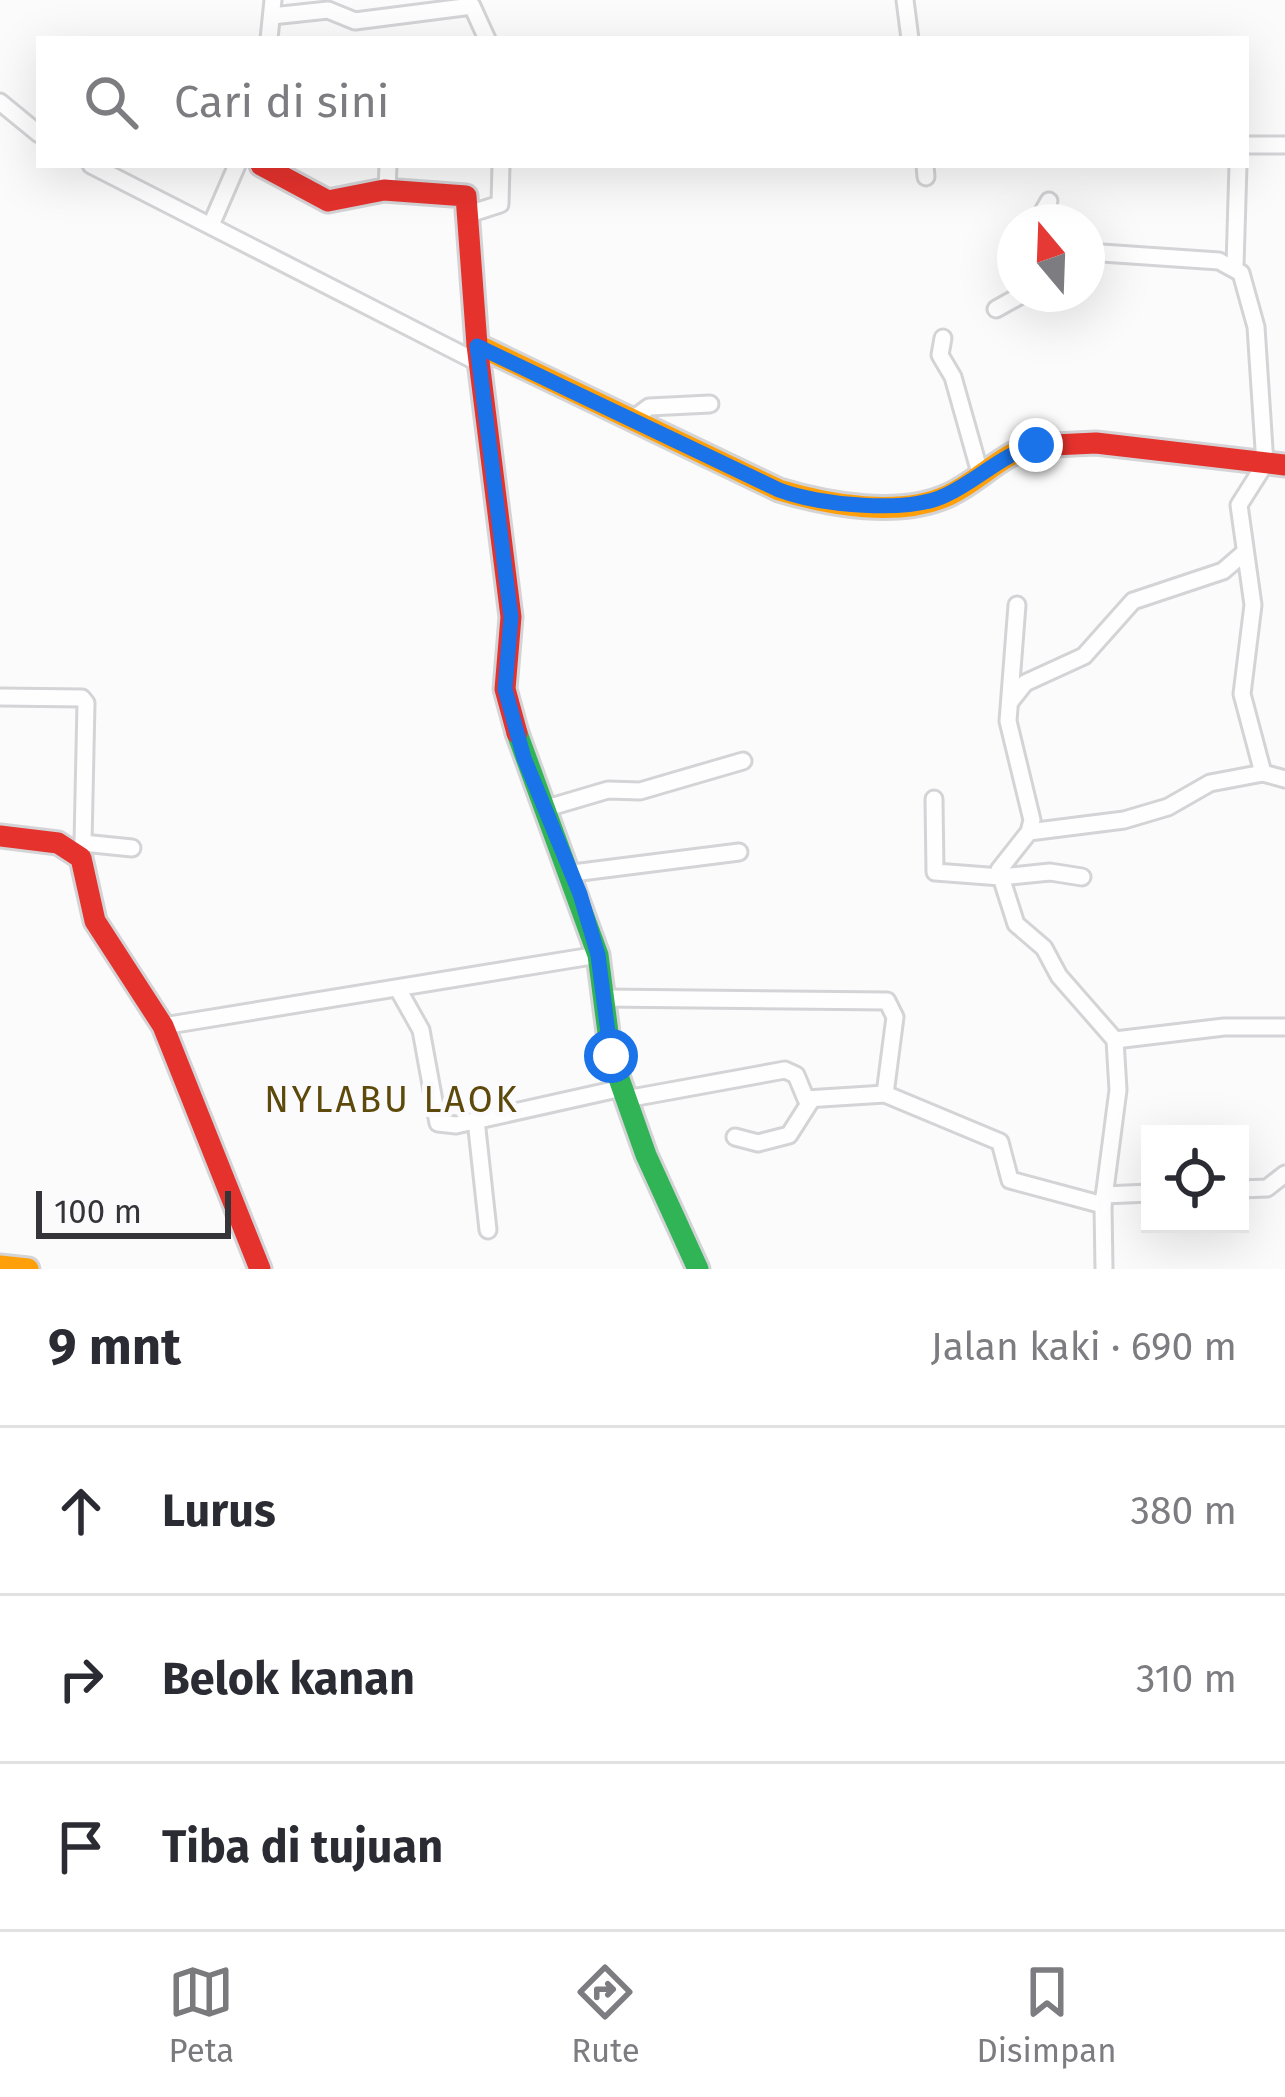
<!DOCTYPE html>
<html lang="id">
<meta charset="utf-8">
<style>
:root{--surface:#fff;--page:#f7f7f7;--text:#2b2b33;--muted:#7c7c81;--line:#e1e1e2;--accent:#7a7a7d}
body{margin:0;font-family:"Fira Sans",sans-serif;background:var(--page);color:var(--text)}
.controls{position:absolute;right:36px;bottom:36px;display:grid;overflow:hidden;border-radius:0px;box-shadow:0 12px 48px #0002}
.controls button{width:108px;height:108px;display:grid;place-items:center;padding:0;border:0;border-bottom:3px solid var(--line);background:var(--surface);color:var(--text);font:60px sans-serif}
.compass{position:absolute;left:997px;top:204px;width:108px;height:108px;border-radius:50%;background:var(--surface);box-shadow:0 12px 48px #0002;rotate:341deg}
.scale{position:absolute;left:36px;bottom:30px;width:195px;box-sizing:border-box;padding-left:12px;border:6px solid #343439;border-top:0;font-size:33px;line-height:42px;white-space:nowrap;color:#343439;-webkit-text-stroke:9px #fbfafd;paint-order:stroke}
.stop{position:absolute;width:36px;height:36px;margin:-27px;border:9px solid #1a73e8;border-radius:50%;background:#fff}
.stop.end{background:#1a73e8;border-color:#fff;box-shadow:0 3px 12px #0008}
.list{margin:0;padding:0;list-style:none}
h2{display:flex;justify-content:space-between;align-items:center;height:156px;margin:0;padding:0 48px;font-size:51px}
h2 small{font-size:39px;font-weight:400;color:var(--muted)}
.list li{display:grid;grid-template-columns:78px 1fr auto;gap:36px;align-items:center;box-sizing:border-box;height:168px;padding:0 48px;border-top:3px solid var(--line)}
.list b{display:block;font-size:45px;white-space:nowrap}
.list em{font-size:39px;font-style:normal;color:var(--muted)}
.icon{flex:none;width:66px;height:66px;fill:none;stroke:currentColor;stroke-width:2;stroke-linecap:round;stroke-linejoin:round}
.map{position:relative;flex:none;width:1285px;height:1269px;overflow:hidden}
.search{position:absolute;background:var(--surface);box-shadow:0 12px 48px #0002;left:36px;right:36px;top:36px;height:132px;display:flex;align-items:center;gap:30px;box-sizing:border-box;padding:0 42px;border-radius:0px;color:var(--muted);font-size:45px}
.sheet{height:660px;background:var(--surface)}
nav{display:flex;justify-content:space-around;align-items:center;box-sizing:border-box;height:168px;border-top:3px solid var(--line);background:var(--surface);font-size:33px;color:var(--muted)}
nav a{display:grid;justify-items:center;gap:6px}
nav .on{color:var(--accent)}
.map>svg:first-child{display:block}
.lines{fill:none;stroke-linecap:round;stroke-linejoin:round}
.street-casing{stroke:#d4d4d7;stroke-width:21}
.fast-casing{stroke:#d4d4d7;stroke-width:27}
.slow-casing{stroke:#d4d4d7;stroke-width:27}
.jam-casing{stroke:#d4d4d7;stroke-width:27}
.street{stroke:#fefeff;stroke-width:15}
.fast{stroke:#30b455;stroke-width:21}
.slow{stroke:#ff9f0a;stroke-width:21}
.jam{stroke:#e5322d;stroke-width:21}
.route{stroke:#1a73e8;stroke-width:15}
.labels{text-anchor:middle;stroke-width:10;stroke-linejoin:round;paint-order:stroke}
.quarter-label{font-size:36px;letter-spacing:3px;fill:#5d490a;stroke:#fbfafd}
</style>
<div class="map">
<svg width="1285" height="1269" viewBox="0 0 1285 1269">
<rect width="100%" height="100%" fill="#fbfbfc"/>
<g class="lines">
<defs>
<g id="street">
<path d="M905 0 910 39"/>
<path d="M272 16 328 10 355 21 472 6 487 39"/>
<path d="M269 39 273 0"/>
<path d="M0 102 39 134"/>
<path d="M1246 145H1285"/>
<path d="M91 165 479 363"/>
<path d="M925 165 926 177"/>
<path d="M387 190 388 165"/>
<path d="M469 214 500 204 501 165"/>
<path d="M1037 222 1049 201"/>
<path d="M211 225 237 165"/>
<path d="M1087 252 1219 261 1241 273 1256 327 1265 464 1239 505 1253 605 1242 694 1263 773 1285 779"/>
<path d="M1235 266 1238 165"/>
<path d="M996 309 1023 294"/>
<path d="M943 338 940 355 953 377 980 473"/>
<path d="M633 419 649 407 710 404"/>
<path d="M1017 605 1008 721 1032 820 1029 832 999 870 1001 877 1050 872 1082 877"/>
<path d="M0 697 82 698 86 703 83 843 78 853"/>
<path d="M1010 702 1025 683 1084 656 1133 601 1223 571 1245 552"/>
<path d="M934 799 935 872 1001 877 1016 924 1044 948 1059 976 1115 1040 1118 1090 1103 1205 1104 1269"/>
<path d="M547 808 608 790 640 791 743 761"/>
<path d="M1029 832 1124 820 1168 807 1210 783 1263 773"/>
<path d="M83 843 132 848"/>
<path d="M573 873 739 852"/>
<path d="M398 989 421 1030 438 1123 456 1125 622 1088"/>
<path d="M605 998 887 1001 895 1017 885 1094"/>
<path d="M163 1026 598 955"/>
<path d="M1115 1040 1224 1027H1285"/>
<path d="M626 1099 785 1070 796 1075 806 1099 885 1094 1000 1142 1010 1180 1103 1205"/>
<path d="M476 1120 488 1230"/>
<path d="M735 1137 758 1143 789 1135 812 1099"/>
<path d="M1240 1189 1267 1188 1285 1174"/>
<path d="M1104 1195 1150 1193"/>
</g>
<path id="fast" d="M517 733 598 955 611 1056 646 1155 698 1269"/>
<g id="slow">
<path d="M477 345 779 490C829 505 900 518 949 495 979 481 1000 455 1032 446"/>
<path d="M0 1266 28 1269"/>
</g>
<g id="jam">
<path d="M261 165 328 201 384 190 466 196 477 345 511 617 505 689 517 733"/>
<path d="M1032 446 1096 443 1285 465"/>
<path d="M0 836 58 843 81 858 95 921 163 1026 260 1269"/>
</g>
</defs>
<use href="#street" class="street-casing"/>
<use href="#fast" class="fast-casing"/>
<use href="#slow" class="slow-casing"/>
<use href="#jam" class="jam-casing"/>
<use href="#street" class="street"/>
<use href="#fast" class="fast"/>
<use href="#slow" class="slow"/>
<use href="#jam" class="jam"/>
</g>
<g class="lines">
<path class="route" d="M611 1056 598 955 580 894 524 758 505 689 511 617 477 346 779 490C819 505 908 514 946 495 978 480 1001 455 1036 445"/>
</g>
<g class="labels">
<g class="quarter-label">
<text x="392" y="1112">NYLABU LAOK</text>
</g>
</g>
</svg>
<div class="controls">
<button><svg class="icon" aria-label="locate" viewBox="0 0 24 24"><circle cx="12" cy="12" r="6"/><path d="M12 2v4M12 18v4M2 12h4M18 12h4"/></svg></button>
</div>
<svg class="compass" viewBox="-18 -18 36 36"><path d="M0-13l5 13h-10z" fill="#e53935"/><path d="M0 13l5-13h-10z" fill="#7c7c81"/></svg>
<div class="scale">100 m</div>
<div class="stop" style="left:611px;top:1056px"></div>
<div class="stop end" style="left:1036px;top:445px"></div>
<div class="search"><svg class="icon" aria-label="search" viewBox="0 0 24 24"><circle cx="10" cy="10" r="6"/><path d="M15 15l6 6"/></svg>Cari di sini</div>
</div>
<section class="sheet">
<h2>9 mnt<small>Jalan kaki · 690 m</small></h2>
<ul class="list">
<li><svg class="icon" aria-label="ahead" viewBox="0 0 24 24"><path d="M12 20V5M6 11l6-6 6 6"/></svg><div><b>Lurus</b></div><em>380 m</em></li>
<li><svg class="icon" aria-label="right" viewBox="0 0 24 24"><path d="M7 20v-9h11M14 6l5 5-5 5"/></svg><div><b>Belok kanan</b></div><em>310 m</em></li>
<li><svg class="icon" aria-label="arrive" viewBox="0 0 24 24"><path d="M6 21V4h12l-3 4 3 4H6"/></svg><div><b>Tiba di tujuan</b></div></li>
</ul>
</section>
<nav>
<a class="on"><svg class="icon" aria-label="map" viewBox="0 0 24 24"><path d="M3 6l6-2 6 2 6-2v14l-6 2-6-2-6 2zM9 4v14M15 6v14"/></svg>Peta</a>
<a><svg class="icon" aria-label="directions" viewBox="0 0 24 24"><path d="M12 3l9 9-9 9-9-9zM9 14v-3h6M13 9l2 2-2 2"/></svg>Rute</a>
<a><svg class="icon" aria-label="saved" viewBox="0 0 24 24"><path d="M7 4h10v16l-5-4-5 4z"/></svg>Disimpan</a>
</nav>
